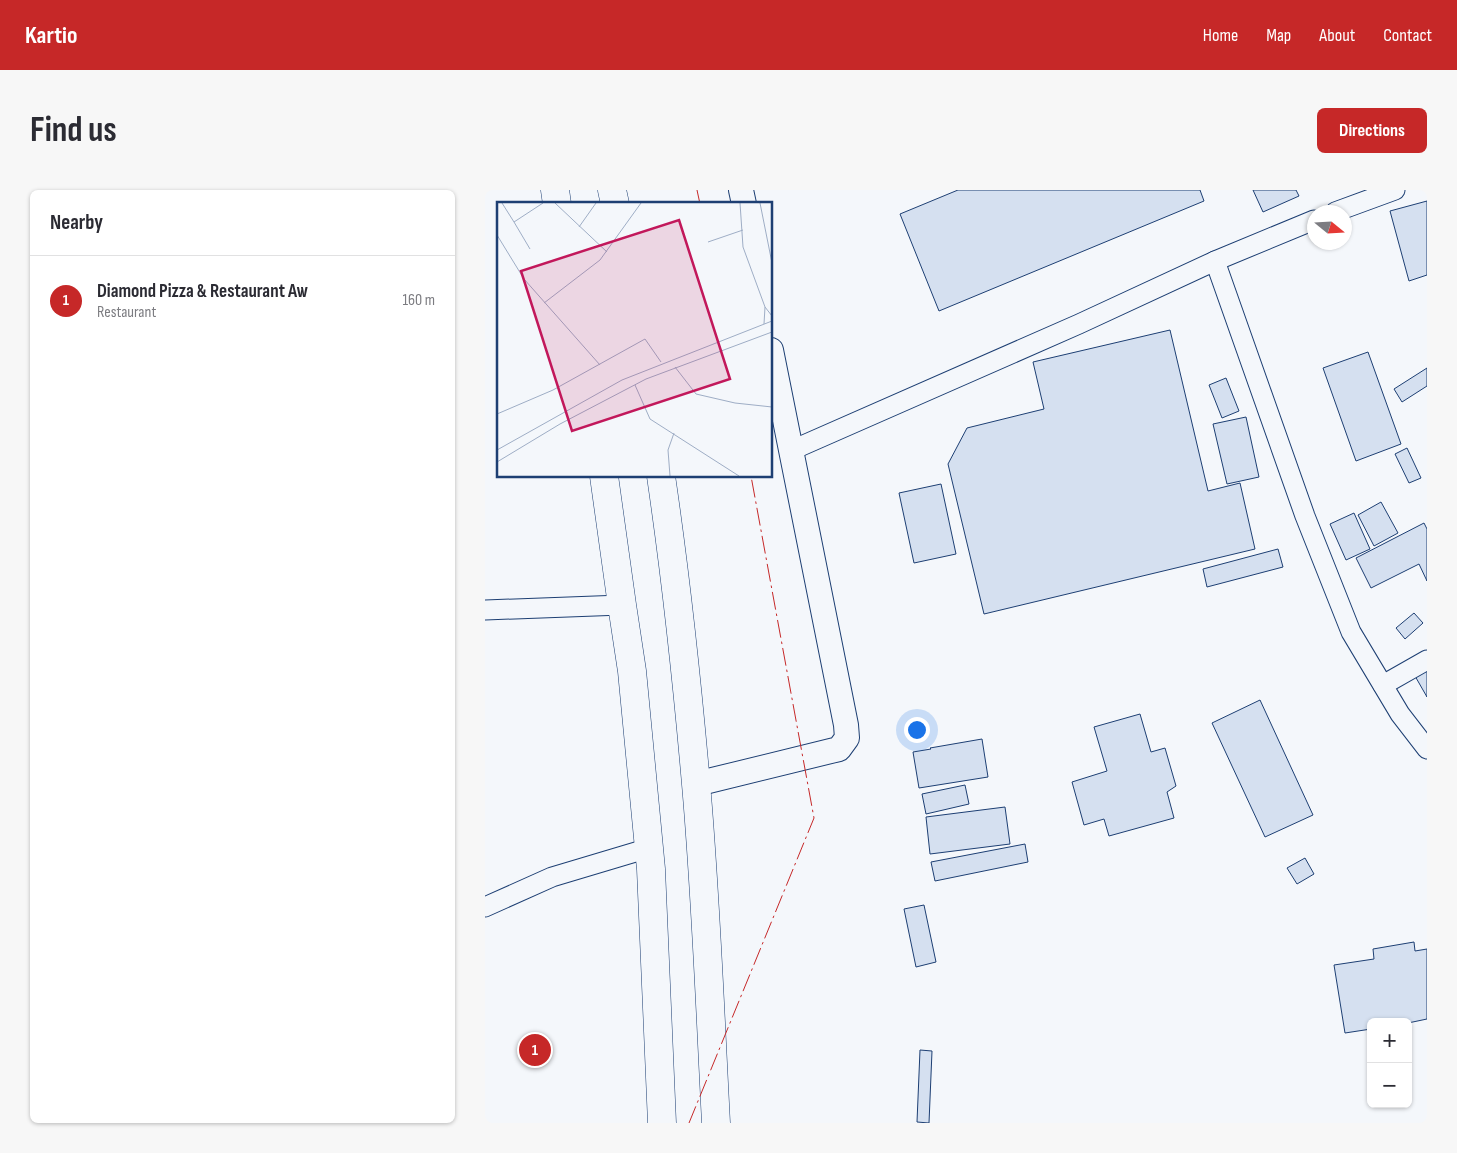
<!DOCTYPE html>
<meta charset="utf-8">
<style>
:root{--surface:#fff;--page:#f7f7f7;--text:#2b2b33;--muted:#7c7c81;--line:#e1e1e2;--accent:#c62828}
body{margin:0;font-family:"Sofia Sans Condensed",sans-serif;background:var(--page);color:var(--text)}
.controls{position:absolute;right:15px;bottom:15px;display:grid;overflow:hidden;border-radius:8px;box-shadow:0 1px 4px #0004}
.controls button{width:45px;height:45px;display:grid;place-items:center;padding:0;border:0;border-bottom:1px solid var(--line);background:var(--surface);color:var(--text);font:25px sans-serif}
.compass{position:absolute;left:822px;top:15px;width:45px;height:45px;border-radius:50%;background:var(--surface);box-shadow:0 1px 4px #0004;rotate:108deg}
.you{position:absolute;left:431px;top:539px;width:18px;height:18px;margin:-12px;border:4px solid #fff;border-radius:50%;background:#1a73e8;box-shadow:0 0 0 8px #1a73e833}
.badge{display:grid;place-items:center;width:32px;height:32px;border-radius:50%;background:var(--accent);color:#fff;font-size:16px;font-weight:700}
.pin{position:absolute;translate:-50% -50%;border:2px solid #fff;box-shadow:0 1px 5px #0006}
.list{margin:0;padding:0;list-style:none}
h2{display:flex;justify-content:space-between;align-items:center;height:65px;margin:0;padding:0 20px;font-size:21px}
h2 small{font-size:16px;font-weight:400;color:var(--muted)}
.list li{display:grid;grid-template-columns:32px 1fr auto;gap:15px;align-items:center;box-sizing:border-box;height:90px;padding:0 20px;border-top:1px solid var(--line)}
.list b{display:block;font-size:19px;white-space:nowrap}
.list p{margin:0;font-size:16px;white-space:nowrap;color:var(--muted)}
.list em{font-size:16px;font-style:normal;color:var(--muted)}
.map{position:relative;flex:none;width:942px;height:933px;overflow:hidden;border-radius:8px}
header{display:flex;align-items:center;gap:30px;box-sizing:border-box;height:70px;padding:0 25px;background:var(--accent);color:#fff}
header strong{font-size:24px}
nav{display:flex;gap:28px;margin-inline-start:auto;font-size:18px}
.intro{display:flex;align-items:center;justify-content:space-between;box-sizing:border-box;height:120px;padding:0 30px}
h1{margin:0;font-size:35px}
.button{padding:12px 22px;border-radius:8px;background:var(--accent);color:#fff;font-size:18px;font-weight:700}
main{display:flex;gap:30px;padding:0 30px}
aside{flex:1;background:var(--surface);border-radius:8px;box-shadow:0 1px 4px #0004}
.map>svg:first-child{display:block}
.building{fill:#d5e0f0;stroke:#1d3f73}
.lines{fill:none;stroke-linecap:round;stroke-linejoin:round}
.minor-casing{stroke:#1d3f73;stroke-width:21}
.tertiary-casing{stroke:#1d3f73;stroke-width:26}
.trunk-casing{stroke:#1d3f73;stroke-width:29}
.minor{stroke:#f4f7fb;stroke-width:19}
.tertiary{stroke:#f4f7fb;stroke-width:24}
.trunk{stroke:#f4f7fb;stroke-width:28}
.power{stroke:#c62828;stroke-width:1;stroke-dasharray:18 4 2.5 4;stroke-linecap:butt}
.inset-road{fill:none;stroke:#9eadc5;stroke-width:1}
.view{fill:#c2185b;fill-opacity:0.15;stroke:#c2185b;stroke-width:2.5}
.inset-edge{fill:none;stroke:#1d3f73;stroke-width:2.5}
</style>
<header>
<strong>Kartio</strong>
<nav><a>Home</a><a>Map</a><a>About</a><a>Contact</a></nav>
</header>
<div class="intro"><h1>Find us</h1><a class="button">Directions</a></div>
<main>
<aside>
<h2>Nearby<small></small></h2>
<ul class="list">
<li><span class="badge">1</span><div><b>Diamond Pizza &amp; Restaurant Aw</b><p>Restaurant</p></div><em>160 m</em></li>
</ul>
</aside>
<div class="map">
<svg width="942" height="933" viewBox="0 0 942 933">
<rect width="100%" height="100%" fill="#f4f7fb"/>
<g class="building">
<path d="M473 0H715L719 11 454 121 415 24Z"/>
<path d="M768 0H811L814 6 778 22Z"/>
<path d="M942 11V85L924 91 905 21Z"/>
<path d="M685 140 723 301 755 293 770 359 499 424 463 274 482 238 559 219 548 172Z"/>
<path d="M883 162 916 254 871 271 838 178Z"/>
<path d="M942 178V196L917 212 909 199Z"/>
<path d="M741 188 754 221 737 228 724 195Z"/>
<path d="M761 227 774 287 742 294 728 234Z"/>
<path d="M922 258 936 288 924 293 910 264Z"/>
<path d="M456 294 471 364 429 373 414 303Z"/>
<path d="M896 312 913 343 889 356 873 325Z"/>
<path d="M869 323 885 359 861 370 845 334Z"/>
<path d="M939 333 942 339V391L934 374 886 398 871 368Z"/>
<path d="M793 359 798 377 722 397 718 379Z"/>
<path d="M929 423 938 433 920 449 911 438Z"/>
<path d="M942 479V507L930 486Z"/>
<path d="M775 510 828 625 780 647 727 533Z"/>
<path d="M655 524 666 562 680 558 691 596 682 602 689 628 624 646 619 629 599 635 587 592 622 581 609 537Z"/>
<path d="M497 549 503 587 434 598 428 562 446 559 445 558Z"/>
<path d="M480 595 484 614 441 624 437 604Z"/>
<path d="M520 617 525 654 445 664 441 627Z"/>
<path d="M540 654 543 672 450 691 446 672Z"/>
<path d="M820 668 829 684 812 694 802 678Z"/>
<path d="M439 715 451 772 431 777 419 719Z"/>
<path d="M929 752 930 761 942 759V829L923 833 886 832V839L860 843 849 775 889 769 888 759Z"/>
<path d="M435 860 447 861 444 933 432 932Z"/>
</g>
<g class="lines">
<defs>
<g id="minor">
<path d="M850 22 910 0"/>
<path d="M730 71 820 326 866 442 915 524 942 559"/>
<path d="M305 261 594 134 730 71 829 30"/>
<path d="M0 420 137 415"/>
<path d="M898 495 942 470"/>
<path d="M0 717 67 687 164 658"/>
</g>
<g id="tertiary">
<path d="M256 0 259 14"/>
<path d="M211 594 354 559 362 548 361 535 286 160"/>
</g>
<g id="trunk">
<path d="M70 0 72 14"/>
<path d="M127 0 130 14"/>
<path d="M119 286 137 415 147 481 166 679 177 933"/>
<path d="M176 286C191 388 202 491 211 594 221 707 225 820 231 933"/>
</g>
</defs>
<use href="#minor" class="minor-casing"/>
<use href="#tertiary" class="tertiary-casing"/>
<use href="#trunk" class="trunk-casing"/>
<use href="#minor" class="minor"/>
<use href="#tertiary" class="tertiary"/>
<use href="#trunk" class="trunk"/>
<g class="power">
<path d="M212 0 215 14"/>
<path d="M204 933 329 628 266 286"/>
</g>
</g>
<g transform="translate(12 12)">
<rect width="275" height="275" fill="#f4f7fb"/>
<path class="inset-road" d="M5 1 17 20 46 1M58 1 110 50M243 1 246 45 268 105 275 114M263 1 275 61M17 20 33 47M82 25 99 1M0 33 27 77 103 163M211 40 246 28M47 101 103 58 144 1M267 122 268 105M178 165 199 192 238 201 275 205M138 183 153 217 242 274M0 212 56 188 148 137 164 160M275 217V246M0 248 125 178 275 119M0 260 63 222 149 177 275 130M173 274 171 248 177 231"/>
<path class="view" d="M182 18 233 177 75 229 24 69Z"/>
<rect width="275" height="275" class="inset-edge"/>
</g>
</svg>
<div class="controls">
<button>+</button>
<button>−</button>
</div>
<svg class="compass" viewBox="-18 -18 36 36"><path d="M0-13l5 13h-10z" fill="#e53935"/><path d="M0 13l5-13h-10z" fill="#7c7c81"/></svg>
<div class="you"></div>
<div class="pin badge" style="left:50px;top:860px">1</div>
</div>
</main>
